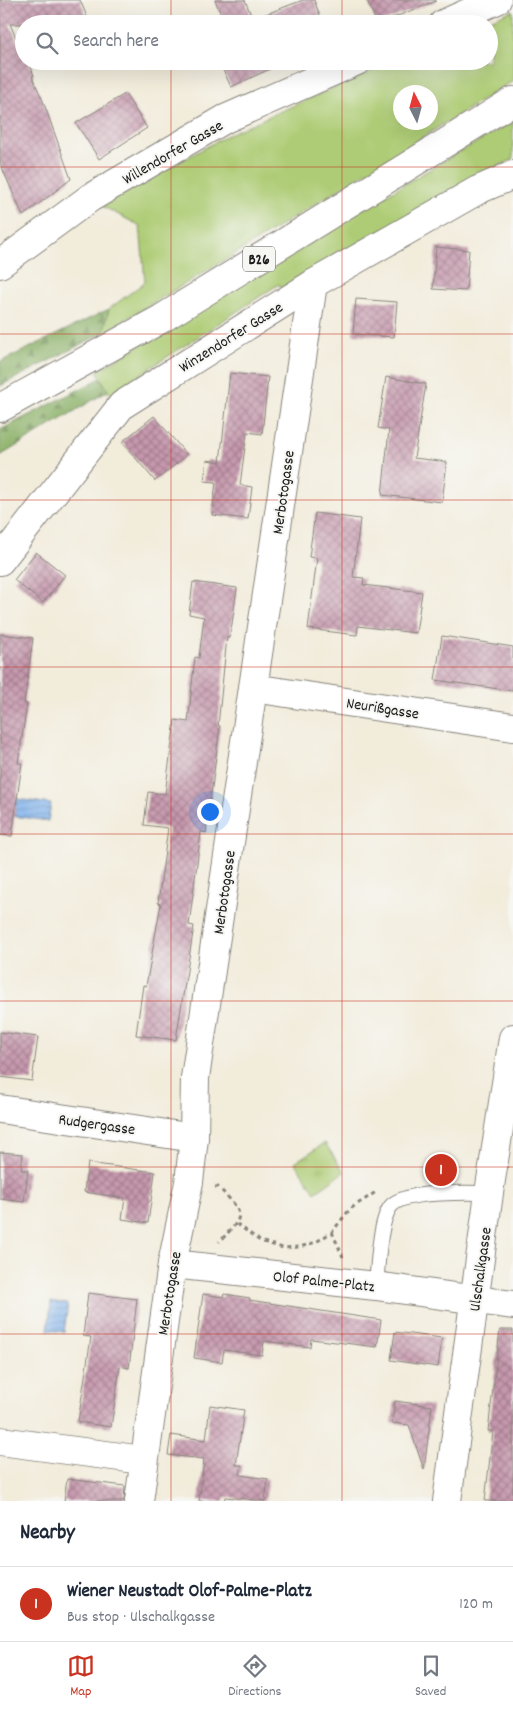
<!DOCTYPE html>
<meta charset="utf-8">
<style>
:root{--surface:#fff;--page:#f6f6f7;--text:#1f2937;--muted:#747a83;--line:#e0e1e3;--accent:#c8321e}
body{margin:0;font-family:Dekko,sans-serif;background:var(--page);color:var(--text)}
.compass{position:absolute;left:393px;top:85px;width:45px;height:45px;border-radius:50%;background:var(--surface);box-shadow:0 5px 20px #0002;rotate:354deg}
.you{position:absolute;left:209px;top:811px;width:18px;height:18px;margin:-12px;border:4px solid #fff;border-radius:50%;background:#1a73e8;box-shadow:0 0 0 8px #1a73e833}
.badge{display:grid;place-items:center;width:32px;height:32px;border-radius:50%;background:var(--accent);color:#fff;font-size:16px;font-weight:700}
.pin{position:absolute;translate:-50% -50%;border:2px solid #fff;box-shadow:0 1px 5px #0006}
.list{margin:0;padding:0;list-style:none}
h2{display:flex;justify-content:space-between;align-items:center;height:65px;margin:0;padding:0 20px;font-size:21px}
h2 small{font-size:16px;font-weight:400;color:var(--muted)}
.list li{display:grid;grid-template-columns:32px 1fr auto;gap:15px;align-items:center;box-sizing:border-box;height:75px;padding:0 20px;border-top:1px solid var(--line)}
.list b{display:block;font-size:19px;white-space:nowrap}
.list p{margin:0;font-size:16px;white-space:nowrap;color:var(--muted)}
.list em{font-size:16px;font-style:normal;color:var(--muted)}
.icon{flex:none;width:28px;height:28px;fill:none;stroke:currentColor;stroke-width:2;stroke-linecap:round;stroke-linejoin:round}
.map{position:relative;flex:none;width:513px;height:1501px;overflow:hidden}
.search{position:absolute;background:var(--surface);box-shadow:0 5px 20px #0002;left:15px;right:15px;top:15px;height:55px;display:flex;align-items:center;gap:12px;box-sizing:border-box;padding:0 18px;border-radius:28px;color:var(--muted);font-size:19px}
.sheet{height:140px;background:var(--surface)}
nav{display:flex;justify-content:space-around;align-items:center;box-sizing:border-box;height:70px;border-top:1px solid var(--line);background:var(--surface);font-size:14px;color:var(--muted)}
nav a{display:grid;justify-items:center;gap:2px}
nav .on{color:var(--accent)}
.map>svg:first-child{display:block}
.grass{fill:#adcc74;stroke:#647448;fill-rule:evenodd}
.forest{fill:url(#forest-firs);stroke:#536641}
.park{fill:url(#park-tufts);stroke:#647448}
.water{fill:url(#water-rules);stroke:#4e6784}
.building{fill:url(#building-cross-hatch)}
.lines{fill:none;stroke-linecap:round;stroke-linejoin:round}
.service-casing{stroke:#87847c;stroke-width:16}
.minor-casing{stroke:#87847c;stroke-width:30}
.primary-casing{stroke:#87847c;stroke-width:30}
.path{stroke:#87847c;stroke-width:3;stroke-dasharray:4 4;stroke-linecap:butt}
.service{stroke:#fff;stroke-width:14}
.minor{stroke:#fff;stroke-width:28}
.primary{stroke:#fff;stroke-width:28}
.grid{fill:none;stroke:#c8321e;stroke-width:1;stroke-opacity:0.55}
.labels{text-anchor:middle;stroke-width:4;stroke-linejoin:round;paint-order:stroke}
.shield{fill:#f6f6f2;stroke:#5d5d5c;stroke-width:1}
.shield-label{font-size:15px;font-weight:bold;fill:#1c1c1c}
.street-label{font-size:16px;fill:#1c1c1c;stroke:#f6f6f2}
</style>
<div class="map">
<svg width="513" height="1501" viewBox="0 0 513 1501">
<defs>
<pattern id="forest-firs" width="22" height="20" patternUnits="userSpaceOnUse" patternTransform="scale(1.25)"><rect width="22" height="20" fill="#8ab066"/><path d="M5 1l3.5 6h-7zM16 11l3.5 6h-7z" fill="#708e53"/></pattern>
<pattern id="park-tufts" width="24" height="20" patternUnits="userSpaceOnUse" patternTransform="scale(1.25)"><rect width="24" height="20" fill="#adcc74"/><path d="M3 7l-1-3M5 7V3M7 7l1-3M15 17l-1-3M17 17v-4M19 17l1-3" fill="none" stroke="#94af64"/></pattern>
<pattern id="water-rules" width="6" height="5" patternUnits="userSpaceOnUse" patternTransform="scale(1.25)"><rect width="6" height="5" fill="#81b2ec"/><path d="M0 2.5h6" fill="none" stroke="#6f98ca"/></pattern>
<pattern id="building-cross-hatch" width="8" height="8" patternUnits="userSpaceOnUse" patternTransform="scale(1.25)"><rect width="8" height="8" fill="#c698ad"/><path d="M0 0l8 8M0 8l8-8" fill="none" stroke="#a07b8c"/></pattern>
</defs>
<rect width="100%" height="100%" fill="#f6f6f2"/>
<filter id="ink" filterUnits="userSpaceOnUse"><feTurbulence type="fractalNoise" baseFrequency=".02" numOctaves="2"/><feDisplacementMap in="SourceGraphic" scale="10" xChannelSelector="R" yChannelSelector="G"/><feConvolveMatrix kernelMatrix="1 2 1 2 8 2 1 2 1" color-interpolation-filters="sRGB"/></filter>
<filter id="wash" filterUnits="userSpaceOnUse"><feTurbulence type="fractalNoise" baseFrequency=".0096" numOctaves="4" result="noise"/><feDisplacementMap in="SourceGraphic" scale="20" xChannelSelector="R" yChannelSelector="G"/><feGaussianBlur stdDeviation="1.12" result="paint"/><feColorMatrix in="noise" values="0 0 0 0 0 0 0 0 0 0 0 0 0 0 0 0 0 1.4 0 .05"/><feComposite in="paint" operator="in"/></filter>
<g filter="url(#wash)">
<rect width="100%" height="100%" fill="#f2ecdb"/>
<g class="grass">
<path d="M513 10V81L243 249 103 333 109 309 145 282 140 226 102 206 231 133 395 61H489V24H481ZM400 92H430V122H400Z"/>
<path d="M513 122V160L484 172 281 288 279 284 141 374 114 398 108 391 97 371C236 289 371 200 513 122Z"/>
</g>
<g class="forest">
<path d="M109 309 103 333 0 386V362Z"/>
<path d="M101 378 108 391 0 456V430Z"/>
</g>
<path class="park" d="M325 1143 344 1172 315 1192 295 1162Z"/>
<g class="water">
<path d="M17 799 51 804 48 821 14 816Z"/>
<path d="M51 1302 68 1304 64 1332 48 1330Z"/>
</g>
<g id="blocks">
<g class="building">
<path d="M0 0H80L90 24H10L24 56V61H29L34 76H32L43 101 71 179 23 216 0 163Z"/>
<path d="M215 0H245L251 15 230 24H225Z"/>
<path d="M303 0H314L323 24H245V22Z"/>
<path d="M367 0H436V1L377 24Z"/>
<path d="M219 61H287L231 87Z"/>
<path d="M125 94 147 128 99 159 76 123Z"/>
<path d="M436 247 469 250 466 291 433 289Z"/>
<path d="M356 299 397 302 394 337 353 334Z"/>
<path d="M230 373 268 377 262 434 247 432 240 485 252 487 248 519 212 515 216 482 204 481 207 460 220 462Z"/>
<path d="M386 377 426 384 414 458 447 462 442 502 382 495 389 430 378 428Z"/>
<path d="M154 416 187 455 155 481 122 442Z"/>
<path d="M315 513 360 519 353 577 364 578 363 585 422 592 416 633 358 626 357 635 308 629 317 558 309 557Z"/>
<path d="M36 552 65 575 43 603 14 580Z"/>
<path d="M193 582 237 588 230 638 227 637 218 726H220L206 833 201 832 189 925 194 926 176 1040 136 1035 143 985 146 986 161 904 158 903 168 828 144 825 148 792 165 794 175 720 188 722 195 657 199 658 204 617 189 614Z"/>
<path d="M0 634 33 638 24 703 27 704 18 763H22L12 836 0 835Z"/>
<path d="M442 636 513 647V691L435 680Z"/>
<path d="M0 1032 38 1037 32 1081 0 1077Z"/>
<path d="M0 1152 23 1154 21 1170H28L24 1202 0 1199Z"/>
<path d="M88 1163 155 1172 148 1223 122 1219 125 1198 84 1192Z"/>
<path d="M88 1293 137 1299 129 1368 120 1366 111 1427 78 1422 91 1337 83 1336Z"/>
<path d="M203 1294 223 1297 224 1294 250 1298 249 1300 381 1320 377 1347 311 1339 310 1347 264 1341 262 1355 224 1350 222 1362 194 1358Z"/>
<path d="M500 1330H513V1501H485L493 1431H488Z"/>
<path d="M395 1332 442 1338 438 1367 391 1360Z"/>
<path d="M395 1401 432 1406 424 1470 409 1425 392 1423Z"/>
<path d="M210 1405 244 1410 236 1465H242L240 1475 268 1479 265 1501 225 1497 224 1501H199L204 1459 168 1455 171 1435 206 1440Z"/>
<path d="M67 1479 125 1486 124 1501H64Z"/>
</g>
</g>
</g>
<g filter="url(#ink)">
<use href="#blocks" fill-opacity="0" stroke="#87847c" stroke-width="1"/>
<g class="lines">
<defs>
<path id="service" d="M376 1286C378 1266 379 1221 391 1206 405 1190 468 1193 489 1193"/>
<g id="minor">
<path d="M443 24 497 0"/>
<path d="M0 264 90 198 225 119 357 61"/>
<path d="M0 561 122 405 313 284 478 190 513 175"/>
<path d="M253 688 513 727"/>
<path d="M0 1109 194 1138"/>
<path d="M172 1264 376 1286 513 1305"/>
<path d="M0 1441 143 1460"/>
<path d="M139 1501 172 1264 189 1182 194 1138 195 1078 313 284"/>
<path d="M447 1501 489 1193 513 1038"/>
</g>
<path id="primary" d="M0 408 161 319 513 101"/>
</defs>
<use href="#service" class="service-casing"/>
<use href="#minor" class="minor-casing"/>
<use href="#primary" class="primary-casing"/>
<g class="path">
<path d="M215 1187H218C245 1214 246 1215 219 1242"/>
<path d="M237 1224 260 1241 283 1248 300 1247 316 1242 332 1232 350 1209 376 1192"/>
<path d="M332 1232 343 1257"/>
</g>
<use href="#service" class="service"/>
<use href="#minor" class="minor"/>
<use href="#primary" class="primary"/>
</g>
</g>
<path class="grid" d="M171 0V24M342 0V24M171 61V1501M342 61V1501M0 167H513M0 334H513M0 500H513M0 667H513M0 834H513M0 1001H513M0 1167H513M0 1334H513"/>
<g class="labels">
<rect class="shield" x="243" y="246.5" width="32" height="25" rx="4"/>
<g class="shield-label">
<text x="259" y="264">B26</text>
</g>
<g class="street-label">
<text transform="translate(172 151) rotate(-30)" y="6">Willendorfer Gasse</text>
<text transform="translate(230 336) rotate(-32)" y="6">Winzendorfer Gasse</text>
<text transform="translate(282 492) rotate(-82)" y="6">Merbotogasse</text>
<text transform="translate(383 707) rotate(9)" y="6">Neurißgasse</text>
<text transform="translate(223 892) rotate(-82)" y="6">Merbotogasse</text>
<text transform="translate(97 1123) rotate(8)" y="6">Rudgergasse</text>
<text transform="translate(479 1269) rotate(-82)" y="6">Ulschalkgasse</text>
<text transform="translate(324 1280) rotate(6)" y="6">Olof Palme-Platz</text>
<text transform="translate(168 1293) rotate(-81)" y="6">Merbotogasse</text>
</g>
</g>
</svg>
<svg class="compass" viewBox="-18 -18 36 36"><path d="M0-13l5 13h-10z" fill="#e53935"/><path d="M0 13l5-13h-10z" fill="#747a83"/></svg>
<div class="you"></div>
<div class="pin badge" style="left:441px;top:1170px">1</div>
<div class="search"><svg class="icon" aria-label="search" viewBox="0 0 24 24"><circle cx="10" cy="10" r="6"/><path d="M15 15l6 6"/></svg>Search here</div>
</div>
<section class="sheet">
<h2>Nearby<small></small></h2>
<ul class="list">
<li><span class="badge">1</span><div><b>Wiener Neustadt Olof-Palme-Platz</b><p>Bus stop · Ulschalkgasse</p></div><em>120 m</em></li>
</ul>
</section>
<nav>
<a class="on"><svg class="icon" aria-label="map" viewBox="0 0 24 24"><path d="M3 6l6-2 6 2 6-2v14l-6 2-6-2-6 2zM9 4v14M15 6v14"/></svg>Map</a>
<a><svg class="icon" aria-label="directions" viewBox="0 0 24 24"><path d="M12 3l9 9-9 9-9-9zM9 14v-3h6M13 9l2 2-2 2"/></svg>Directions</a>
<a><svg class="icon" aria-label="saved" viewBox="0 0 24 24"><path d="M7 4h10v16l-5-4-5 4z"/></svg>Saved</a>
</nav>
